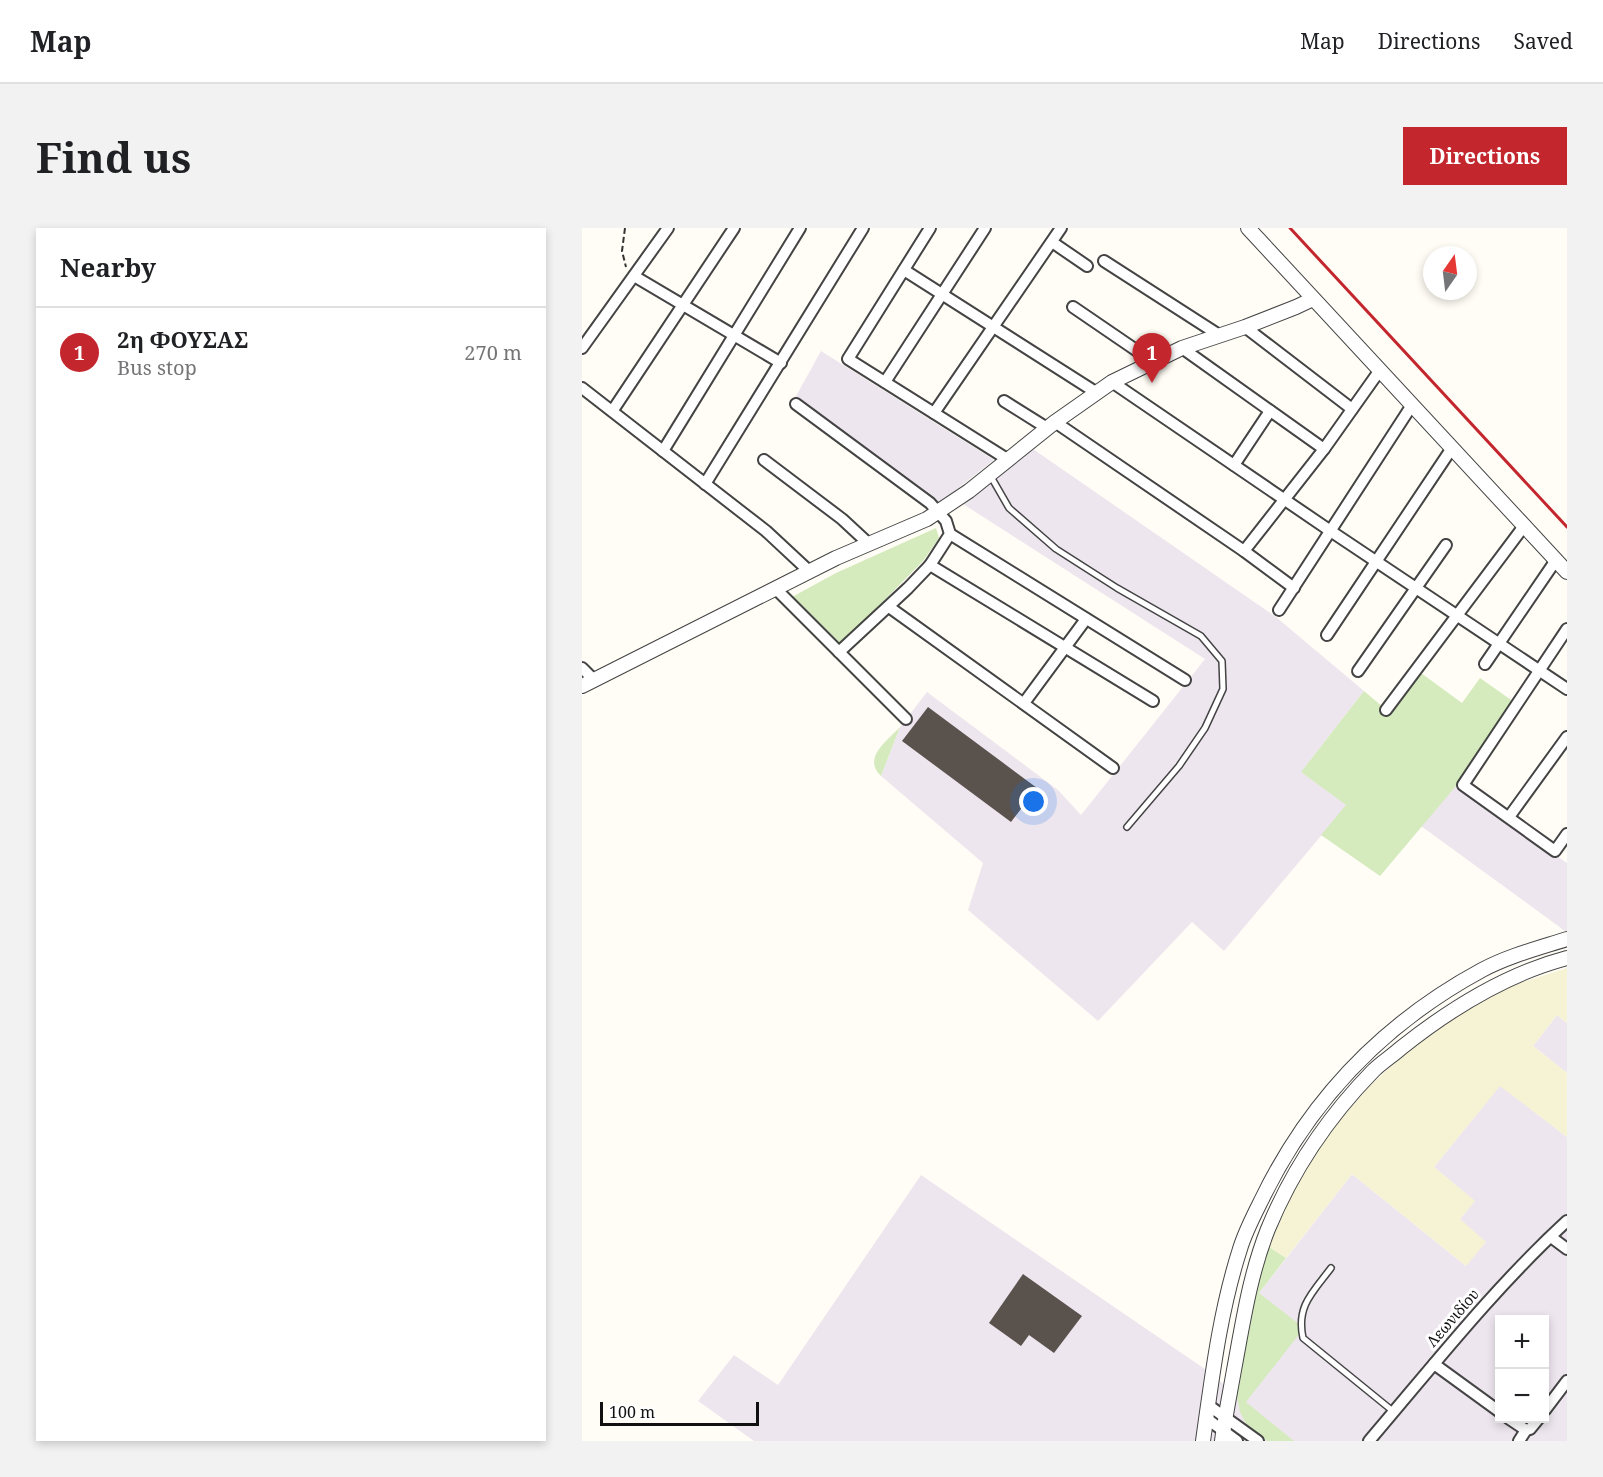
<!DOCTYPE html>
<meta charset="utf-8">
<style>
:root{--surface:#fff;--page:#f2f2f2;--text:#202124;--muted:#757577;--line:#e0e0e0;--accent:#c4262e}
body{margin:0;font-family:"Noto Serif",serif;background:var(--page);color:var(--text)}
.controls{position:absolute;right:18px;bottom:18px;display:grid;overflow:hidden;border-radius:0px;box-shadow:0 3px 9px #0003}
.controls button{width:54px;height:54px;display:grid;place-items:center;padding:0;border:0;border-bottom:2px solid var(--line);background:var(--surface);color:var(--text);font:30px sans-serif}
.compass{position:absolute;left:841px;top:18px;width:54px;height:54px;border-radius:50%;background:var(--surface);box-shadow:0 3px 9px #0003;rotate:14deg}
.scale{position:absolute;left:18px;bottom:15px;width:159px;box-sizing:border-box;padding-left:6px;border:3px solid #111;border-top:0;font-size:16px;line-height:21px;white-space:nowrap;color:#111;-webkit-text-stroke:4px #fff;paint-order:stroke}
.you{position:absolute;left:452px;top:574px;width:21px;height:21px;margin:-15px;border:4px solid #fff;border-radius:50%;background:#1a73e8;box-shadow:0 0 0 9px #1a73e833}
.badge{display:grid;place-items:center;width:39px;height:39px;border-radius:50%;background:var(--accent);color:#fff;font-size:20px;font-weight:700}
.pin{position:absolute;translate:-50% -50px;filter:drop-shadow(0 2px 3px #0008)}
.pin::after{content:'';position:absolute;top:32px;width:21px;height:18px;background:inherit;clip-path:polygon(0 0,100% 0,50% 100%)}
.list{margin:0;padding:0;list-style:none}
h2{display:flex;justify-content:space-between;align-items:center;height:78px;margin:0;padding:0 24px;font-size:26px}
h2 small{font-size:20px;font-weight:400;color:var(--muted)}
.list li{display:grid;grid-template-columns:39px 1fr auto;gap:18px;align-items:center;box-sizing:border-box;height:90px;padding:0 24px;border-top:2px solid var(--line)}
.list b{display:block;font-size:22px;white-space:nowrap}
.list p{margin:0;font-size:20px;white-space:nowrap;color:var(--muted)}
.list em{font-size:20px;font-style:normal;color:var(--muted)}
.map{position:relative;flex:none;width:985px;height:1213px;overflow:hidden;border-radius:0px}
header{display:flex;align-items:center;gap:36px;box-sizing:border-box;height:84px;padding:0 30px;background:var(--surface);border-bottom:2px solid var(--line)}
header strong{font-size:28px}
nav{display:flex;gap:33px;margin-inline-start:auto;font-size:21px}
.intro{display:flex;align-items:center;justify-content:space-between;box-sizing:border-box;height:144px;padding:0 36px}
h1{margin:0;font-size:42px}
.button{padding:15px 27px;border-radius:0px;background:var(--accent);color:#fff;font-size:21px;font-weight:700}
main{display:flex;gap:36px;padding:0 36px}
aside{flex:1;background:var(--surface);border-radius:0px;box-shadow:0 3px 9px #0003}
.map>svg:first-child{display:block}
.industrial{fill:#eee6ef;fill-rule:evenodd}
.farmland{fill:#f6f3d4}
.green{fill:#d5ebbd}
.building{fill:#5a524d}
.lines{fill:none;stroke-linecap:round;stroke-linejoin:round}
.service-casing{stroke:#444;stroke-width:8}
.minor-casing{stroke:#444;stroke-width:14}
.tertiary-casing{stroke:#444;stroke-width:16}
.path{stroke:#333;stroke-width:2;stroke-dasharray:6 3;stroke-linecap:butt}
.service{stroke:#fff;stroke-width:5}
.minor{stroke:#fff;stroke-width:10}
.tertiary{stroke:#fff;stroke-width:14}
.rail{stroke:#c4262e;stroke-width:3}
.labels{text-anchor:middle;stroke-width:6;stroke-linejoin:round;paint-order:stroke}
.street-label{font-size:15px;fill:#111;stroke:#fff}
</style>
<header>
<strong>Map</strong>
<nav><a>Map</a><a>Directions</a><a>Saved</a></nav>
</header>
<div class="intro"><h1>Find us</h1><a class="button">Directions</a></div>
<main>
<aside>
<h2>Nearby<small></small></h2>
<ul class="list">
<li><span class="badge">1</span><div><b>2η ΦΟΥΣΑΣ</b><p>Bus stop</p></div><em>270 m</em></li>
</ul>
</aside>
<div class="map">
<svg width="985" height="1213" viewBox="0 0 985 1213">
<rect width="100%" height="100%" fill="#fffdf5"/>
<g class="industrial">
<path d="M239 123 412 232 357 275 213 170Z"/>
<path d="M451 221 694 389 782 463 719 544 765 577 642 723 610 694 516 793 386 682 401 635 299 548 318 499 345 464 476 562 499 587 623 431 381 276Z"/>
<path d="M874 558 985 635V703H983L839 598Z"/>
<path d="M975 787 985 795V845L951 818Z"/>
<path d="M918 857 985 909V1213H172L116 1173 152 1127 196 1157 339 947 620 1139 664 1174 677 1065 770 946 884 1038 878 991 892 973 852 939ZM918 1092H963V1190H918Z"/>
</g>
<path class="farmland" d="M985 740V795L975 787 951 818 985 845V909L918 858 852 939 893 973 878 991 904 1014 884 1038 770 946 704 1030 687 1019 706 975 726 936 758 892 786 860 816 831 857 798 893 776 935 756Z"/>
<g class="green">
<path d="M354 300 357 310 341 333 259 416 210 369 254 345Z"/>
<path d="M839 445 880 475 898 450 932 474 874 558 798 648 739 607 764 577 719 544 782 463 808 485Z"/>
<path d="M318 499 299 548C280 530 305 513 318 499Z"/>
<path d="M687 1019 704 1030 677 1065 722 1100 664 1174 712 1213H685L665 1198 658 1184 654 1165 671 1071Z"/>
</g>
<g class="building">
<path d="M346 479 455 560 429 594 320 513Z"/>
<path d="M441 1046 500 1088 472 1125 447 1107 439 1118 407 1095Z"/>
</g>
<g class="lines">
<defs>
<g id="service">
<path d="M408 247 427 280 474 321 535 360 619 408 640 433 641 461 623 500 597 538 545 599"/>
<path d="M749 1040C731 1064 714 1078 721 1110L812 1184"/>
</g>
<g id="minor">
<path d="M348 0 266 131 425 231"/>
<path d="M470 14 505 38"/>
<path d="M522 33 637 107"/>
<path d="M322 42 515 165"/>
<path d="M52 48 199 135"/>
<path d="M491 79 570 133"/>
<path d="M663 99 770 181"/>
<path d="M0 120 86 0"/>
<path d="M600 120 742 221"/>
<path d="M303 154 403 0"/>
<path d="M530 154 750 304 985 461"/>
<path d="M0 160 184 303 227 343"/>
<path d="M422 173 465 200"/>
<path d="M214 176 348 275 364 293 368 306 348 337 326 360 257 424"/>
<path d="M31 182 152 0"/>
<path d="M352 185 479 0"/>
<path d="M473 194 662 323 712 360"/>
<path d="M81 223 218 0"/>
<path d="M182 232 260 291 287 316"/>
<path d="M652 237 688 183"/>
<path d="M123 256 281 0"/>
<path d="M368 306 603 452"/>
<path d="M662 323 742 221 798 142"/>
<path d="M348 337 571 473"/>
<path d="M193 360 324 491"/>
<path d="M307 379 531 540"/>
<path d="M697 382 830 177"/>
<path d="M985 401 881 557 973 623 985 606"/>
<path d="M745 407 870 220"/>
<path d="M903 436 974 332"/>
<path d="M0 440 12 452"/>
<path d="M776 443 864 317"/>
<path d="M442 475 504 391"/>
<path d="M804 482 942 298"/>
<path d="M927 589 985 509"/>
<path d="M969 1009 985 1021"/>
<path d="M852 1136 918 1184"/>
<path d="M626 1177 676 1213"/>
<path d="M963 1182 985 1153"/>
<path d="M624 1190 655 1213"/>
<path d="M926 1190 944 1202 948 1201 957 1190"/>
<path d="M787 1213C851 1138 912 1060 985 993"/>
<path d="M937 1213 944 1202"/>
</g>
<g id="tertiary">
<path d="M666 0 985 344"/>
<path d="M0 458 254 330 345 291 387 263 473 194 530 154 600 120 663 99 714 79 731 71"/>
<path d="M621 1213C630 1149 638 1083 658 1021 663 1004 672 987 680 971 728 872 802 795 900 742 926 728 957 720 985 711"/>
<path d="M640 1213C643 1189 648 1165 652 1142 661 1094 668 1046 686 1001 710 943 747 888 791 843 799 835 810 828 819 820 868 781 924 746 985 730"/>
</g>
</defs>
<use href="#service" class="service-casing"/>
<use href="#minor" class="minor-casing"/>
<use href="#tertiary" class="tertiary-casing"/>
<path class="path" d="M43 0 40 23 44 39"/>
<use href="#service" class="service"/>
<use href="#minor" class="minor"/>
<use href="#tertiary" class="tertiary"/>
<path class="rail" d="M708 0 985 299"/>
</g>
<g class="labels">
<g class="street-label">
<text transform="translate(871 1090) rotate(-49)" y="5">Λεωνιδίου</text>
</g>
</g>
</svg>
<div class="controls">
<button>+</button>
<button>−</button>
</div>
<svg class="compass" viewBox="-18 -18 36 36"><path d="M0-13l5 13h-10z" fill="#e53935"/><path d="M0 13l5-13h-10z" fill="#757577"/></svg>
<div class="scale">100 m</div>
<div class="you"></div>
<div class="pin badge" style="left:570px;top:155px">1</div>
</div>
</main>
